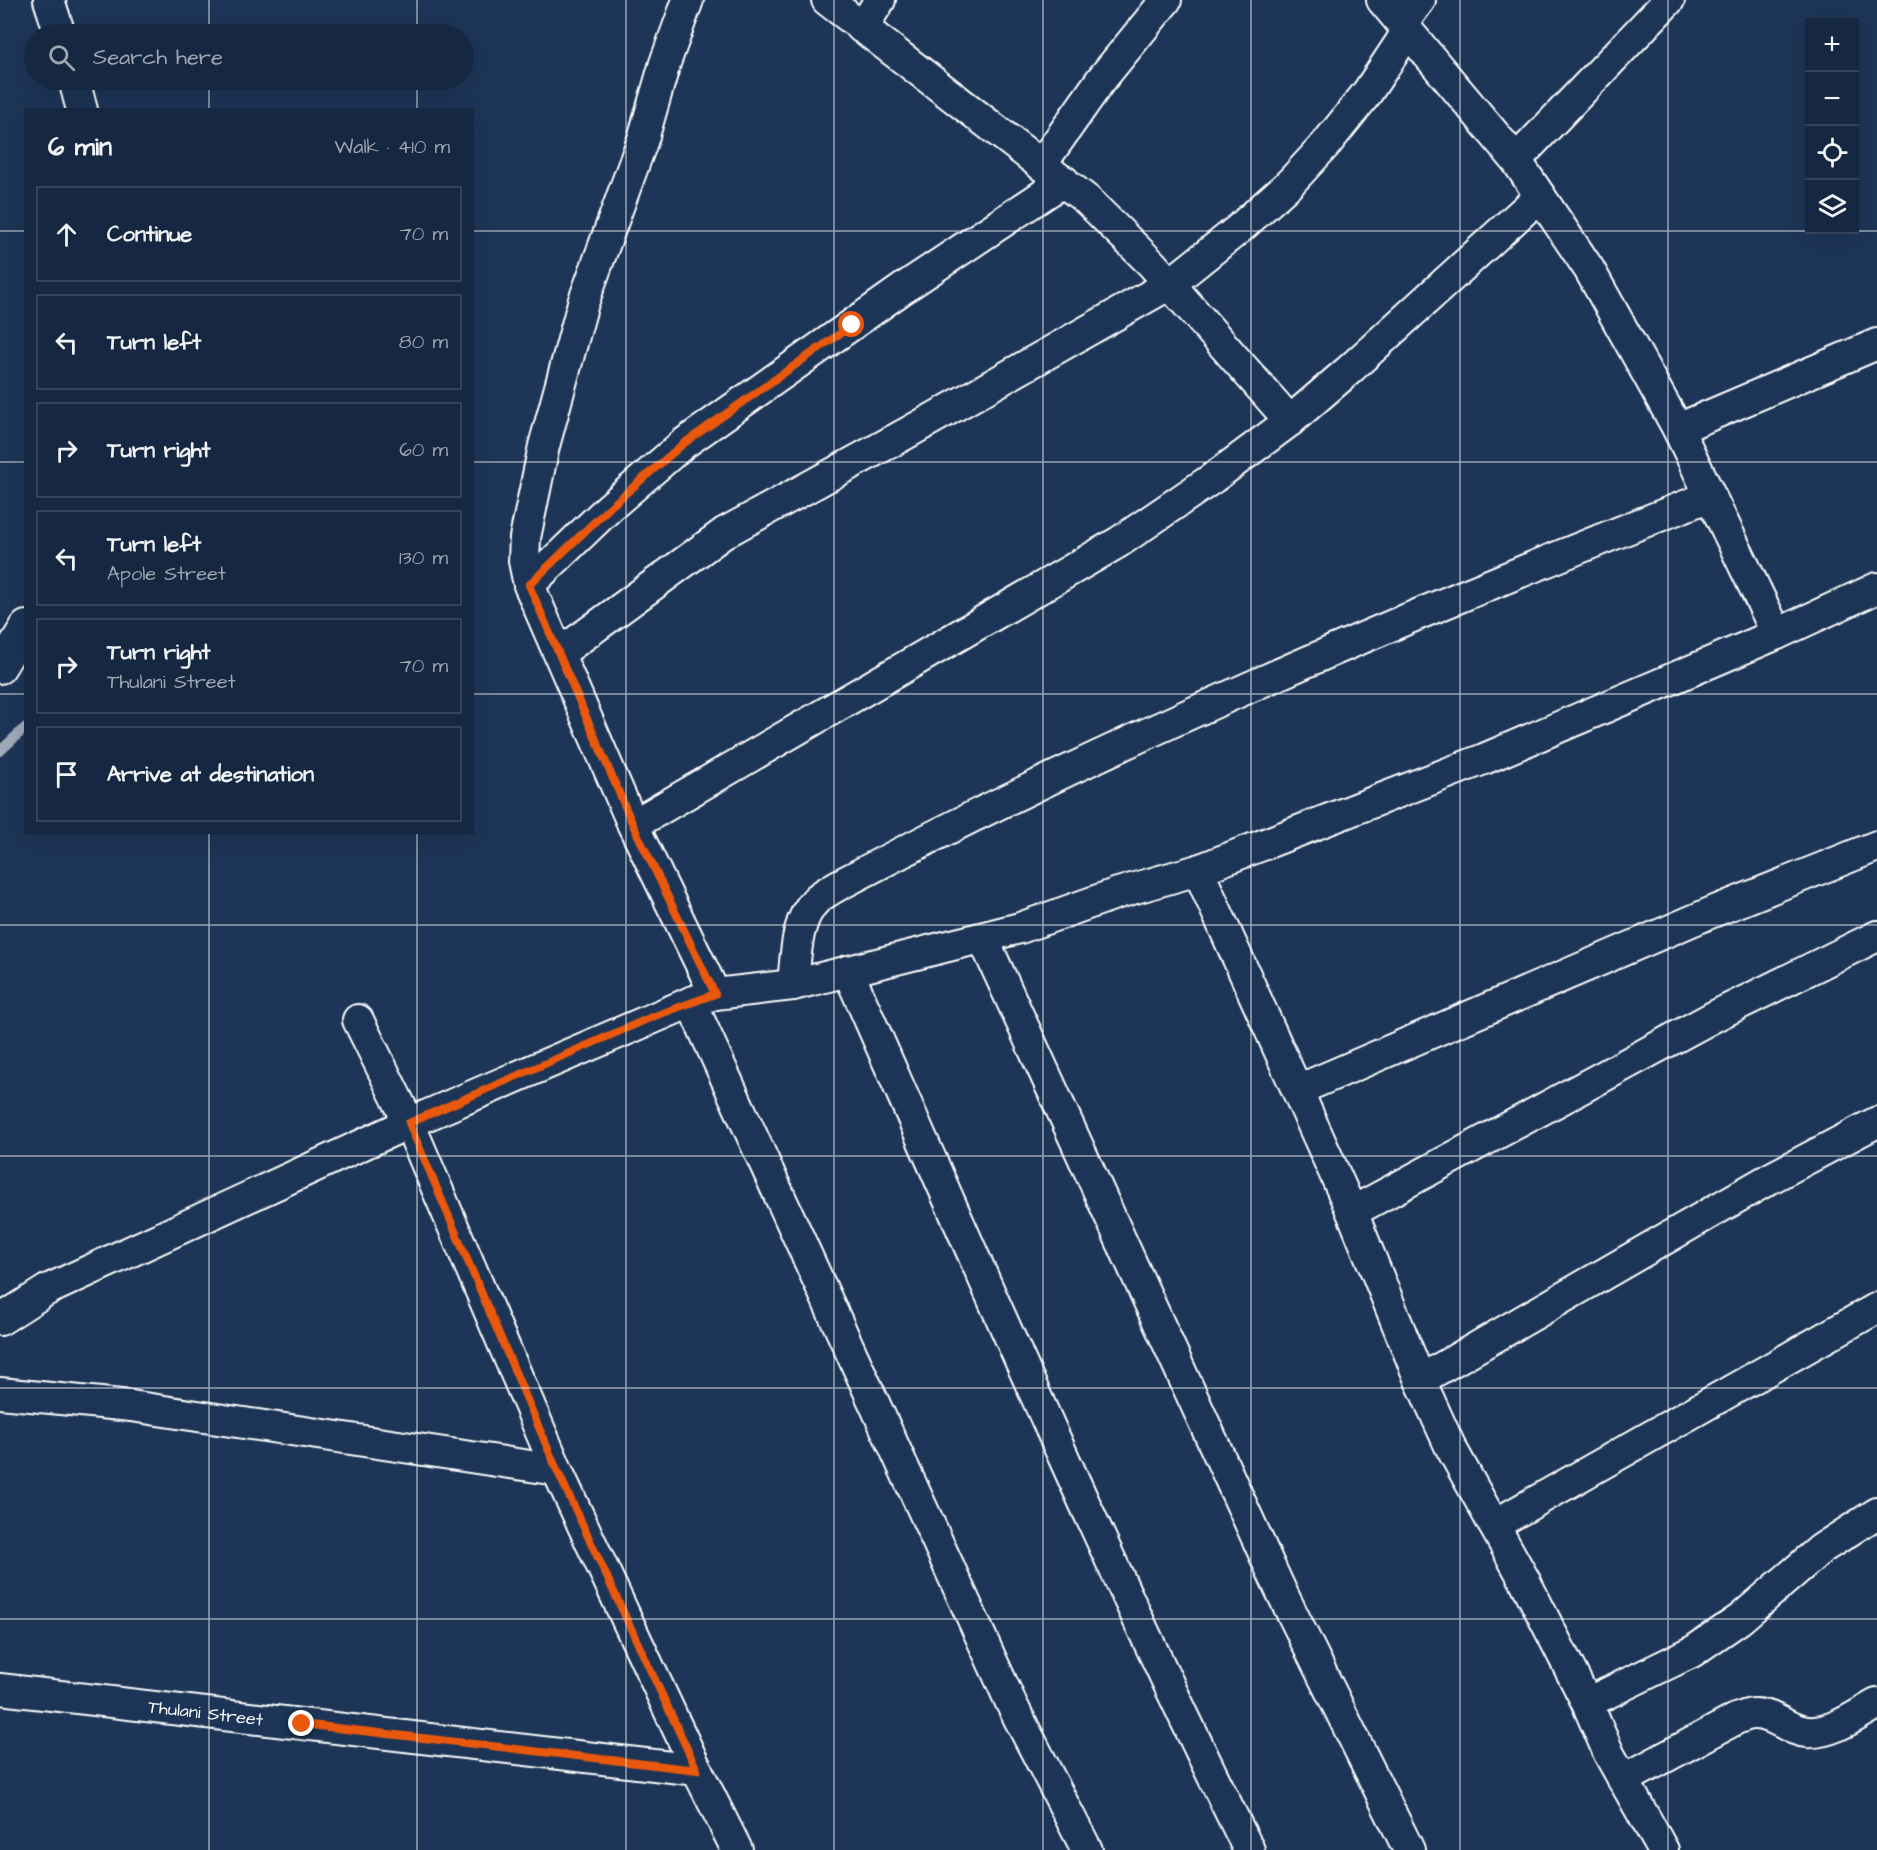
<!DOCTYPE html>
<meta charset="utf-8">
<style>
:root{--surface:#162841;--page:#1f3048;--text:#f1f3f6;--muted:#9ea6b1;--line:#35445a}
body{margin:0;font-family:"Architects Daughter",sans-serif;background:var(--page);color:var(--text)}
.controls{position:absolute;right:18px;top:18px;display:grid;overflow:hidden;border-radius:0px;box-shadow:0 6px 24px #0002}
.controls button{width:54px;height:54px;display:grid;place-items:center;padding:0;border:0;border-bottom:2px solid var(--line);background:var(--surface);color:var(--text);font:30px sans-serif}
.stop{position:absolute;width:18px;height:18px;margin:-14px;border:4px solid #ea580c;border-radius:50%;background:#fff}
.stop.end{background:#ea580c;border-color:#fff;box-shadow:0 2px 6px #0008}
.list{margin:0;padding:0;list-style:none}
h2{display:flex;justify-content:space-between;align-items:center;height:78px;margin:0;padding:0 24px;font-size:26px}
h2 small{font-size:20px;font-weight:400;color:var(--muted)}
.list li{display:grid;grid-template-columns:39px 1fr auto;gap:18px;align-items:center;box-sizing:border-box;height:96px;margin:0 12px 12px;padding:0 12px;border:2px solid var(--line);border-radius:0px}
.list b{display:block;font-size:22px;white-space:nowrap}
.list p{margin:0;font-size:20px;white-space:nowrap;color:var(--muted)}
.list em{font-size:20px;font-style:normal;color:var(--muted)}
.icon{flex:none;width:33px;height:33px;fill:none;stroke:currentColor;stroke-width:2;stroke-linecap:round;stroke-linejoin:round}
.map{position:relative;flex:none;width:1877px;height:1850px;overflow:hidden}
.search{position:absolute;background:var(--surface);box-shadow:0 6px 24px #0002;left:24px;top:24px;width:450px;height:66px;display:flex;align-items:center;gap:15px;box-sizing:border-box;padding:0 21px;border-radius:33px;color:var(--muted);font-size:22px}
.panel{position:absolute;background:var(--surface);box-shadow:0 6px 24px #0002;left:24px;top:108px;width:450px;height:726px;border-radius:0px}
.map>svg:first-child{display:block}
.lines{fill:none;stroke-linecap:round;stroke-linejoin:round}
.stream{stroke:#a0aab8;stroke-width:10}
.minor-casing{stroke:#fff;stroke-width:34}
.minor{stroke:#1d3557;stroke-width:30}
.route{stroke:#ea580c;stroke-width:8}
.grid{fill:none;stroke:#fff;stroke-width:1.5;stroke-opacity:0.55}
.labels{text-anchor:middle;stroke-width:6;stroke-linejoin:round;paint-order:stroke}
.street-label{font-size:18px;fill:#fff;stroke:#1d3557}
</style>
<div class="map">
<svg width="1877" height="1850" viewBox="0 0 1877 1850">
<rect width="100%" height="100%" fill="#1d3557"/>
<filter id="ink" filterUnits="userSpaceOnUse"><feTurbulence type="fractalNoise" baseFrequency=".0167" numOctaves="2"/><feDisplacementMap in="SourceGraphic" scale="12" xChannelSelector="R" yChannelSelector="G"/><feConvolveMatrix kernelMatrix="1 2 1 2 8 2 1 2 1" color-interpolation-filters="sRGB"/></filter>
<g filter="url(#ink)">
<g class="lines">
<path class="stream" d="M0 751 26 727"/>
<defs>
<g id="minor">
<path d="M49 0 60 34"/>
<path d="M688 0 665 63 643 139 583 303 544 446 525 538 524 561 529 585 633 825 715 994"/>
<path d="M827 0 1087 200 1152 264 1290 421"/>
<path d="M1382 0 1516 160 1589 269 1678 429 1777 634"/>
<path d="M1402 24 1420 0"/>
<path d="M862 28 880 0"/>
<path d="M74 80 82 110"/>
<path d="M1516 160 1669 0"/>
<path d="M1041 165 1100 81 1166 0"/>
<path d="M1678 429 1877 344"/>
<path d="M529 585 610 507 683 444 908 285 1064 181"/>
<path d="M560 653 724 533 909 432 1170 284 1240 228 1290 183 1326 144 1367 93 1408 31"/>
<path d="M0 668 26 626"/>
<path d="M633 825 1119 542 1213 478 1290 421 1348 371 1540 196"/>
<path d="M1198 870 1352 1212 1420 1380 1450 1446 1525 1581 1587 1703 1609 1754 1663 1850"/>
<path d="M983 938 1281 1591 1409 1850"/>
<path d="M848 971C978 1266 1106 1562 1249 1850"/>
<path d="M793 985C796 957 795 920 817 899 823 894 830 890 837 886 1119 737 1413 613 1710 496"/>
<path d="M691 1002 1012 1705 1087 1850"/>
<path d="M358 1020 409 1123 557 1470 697 1770 737 1850"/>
<path d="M1298 1090 1710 913 1877 846"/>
<path d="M1352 1212 1715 1016 1877 936"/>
<path d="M0 1320 47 1290 409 1123 691 1002 715 994 793 985 1020 928 1118 893 1198 870 1484 759 1777 634 1877 588"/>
<path d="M1420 1380 1769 1179 1877 1122"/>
<path d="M0 1393 131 1406 557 1470"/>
<path d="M1494 1525 1877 1308"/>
<path id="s1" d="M0 1689 697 1770"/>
<path d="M1587 1703 1692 1652 1740 1619 1821 1549 1877 1513"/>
<path d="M1623 1780 1736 1719C1742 1717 1748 1714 1754 1714 1774 1713 1788 1731 1807 1732 1831 1734 1857 1715 1877 1704"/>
</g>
</defs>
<use href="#minor" class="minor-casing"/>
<use href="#minor" class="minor"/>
</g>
</g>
<g class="lines" filter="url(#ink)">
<path class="route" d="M302 1724 697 1770 557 1470 409 1123 652 1017 715 994 633 825 529 585 610 507 683 444 852 325"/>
</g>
<path class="grid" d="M209 0V34M417 0V34M626 0V1850M834 0V1850M1043 0V1850M1251 0V1850M1460 0V1850M1668 0V1850M209 80V110M417 80V110M0 231H26M472 231H1877M0 462H26M472 462H1877M0 694H26M472 694H1877M209 832V1850M417 832V1850M0 925H1877M0 1156H1877M0 1388H1877M0 1619H1877"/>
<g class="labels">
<g class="street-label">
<text dy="6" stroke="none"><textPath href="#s1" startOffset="207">Thulani Street</textPath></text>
</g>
</g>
</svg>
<div class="controls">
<button>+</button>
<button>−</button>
<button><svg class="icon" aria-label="locate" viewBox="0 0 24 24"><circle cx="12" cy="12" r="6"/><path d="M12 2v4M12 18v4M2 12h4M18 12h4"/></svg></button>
<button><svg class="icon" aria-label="layers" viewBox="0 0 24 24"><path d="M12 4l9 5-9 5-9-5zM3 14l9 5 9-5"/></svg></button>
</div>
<div class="stop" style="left:852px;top:325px"></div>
<div class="stop end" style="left:302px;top:1724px"></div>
<div class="search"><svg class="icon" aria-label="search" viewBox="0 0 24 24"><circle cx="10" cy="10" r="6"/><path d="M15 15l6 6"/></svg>Search here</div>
<section class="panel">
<h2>6 min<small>Walk · 410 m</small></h2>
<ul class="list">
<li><svg class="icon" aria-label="ahead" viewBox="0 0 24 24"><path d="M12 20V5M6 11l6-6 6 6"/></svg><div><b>Continue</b></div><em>70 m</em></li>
<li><svg class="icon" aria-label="left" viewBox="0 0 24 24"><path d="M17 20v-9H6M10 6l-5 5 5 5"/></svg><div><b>Turn left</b></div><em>80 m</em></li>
<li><svg class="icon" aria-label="right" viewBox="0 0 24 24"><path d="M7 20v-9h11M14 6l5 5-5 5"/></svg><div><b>Turn right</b></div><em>60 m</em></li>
<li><svg class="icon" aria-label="left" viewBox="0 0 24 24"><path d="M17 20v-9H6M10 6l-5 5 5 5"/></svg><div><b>Turn left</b><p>Apole Street</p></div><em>130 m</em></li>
<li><svg class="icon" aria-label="right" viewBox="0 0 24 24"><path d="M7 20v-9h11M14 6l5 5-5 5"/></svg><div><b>Turn right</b><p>Thulani Street</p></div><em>70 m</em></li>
<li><svg class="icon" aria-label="arrive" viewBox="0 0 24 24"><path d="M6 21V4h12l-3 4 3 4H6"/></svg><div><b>Arrive at destination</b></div></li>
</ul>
</section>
</div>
